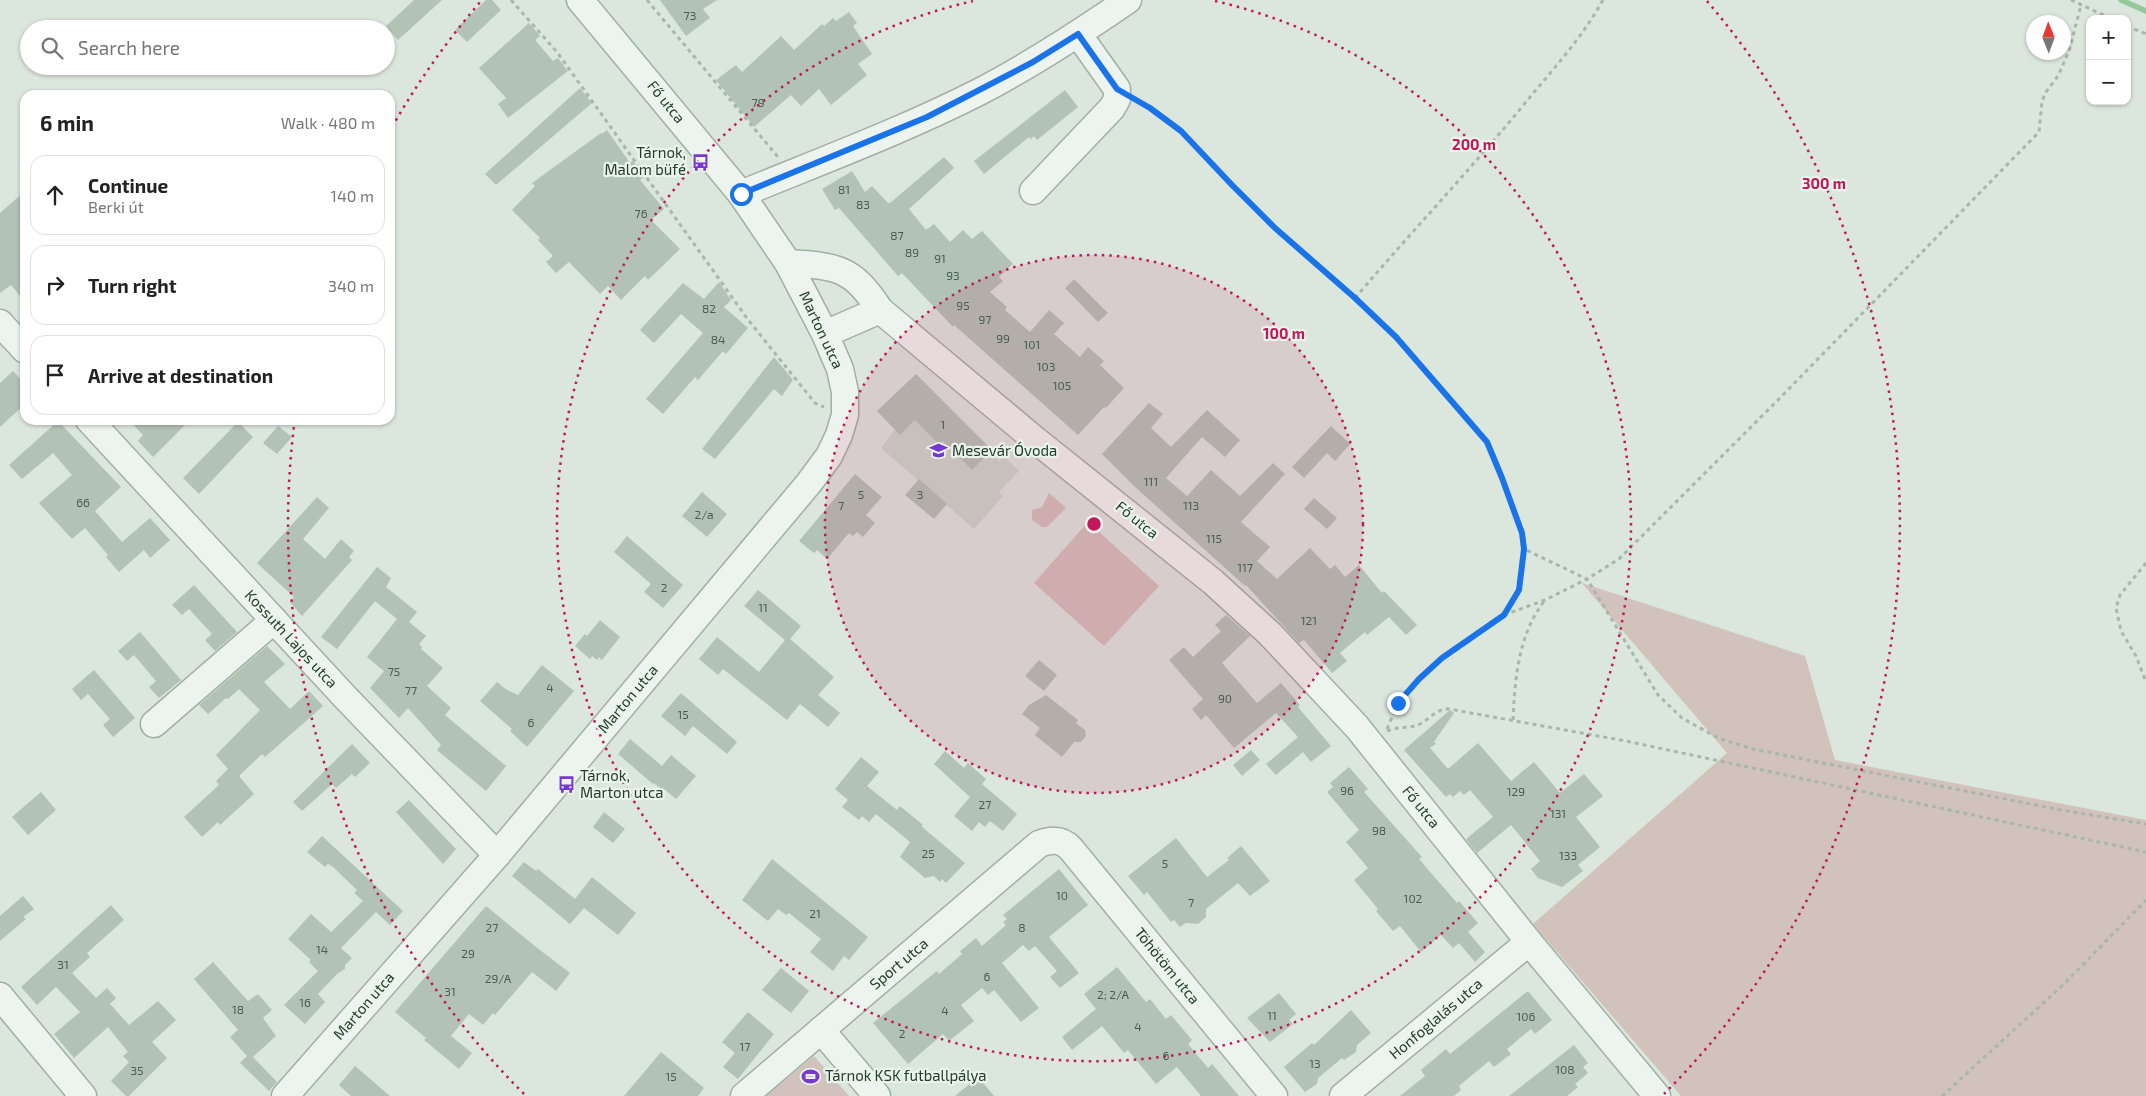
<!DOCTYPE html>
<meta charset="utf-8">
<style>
:root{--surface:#fff;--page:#f2f2f2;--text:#222;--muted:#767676;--line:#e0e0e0}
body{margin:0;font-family:"Exo 2",sans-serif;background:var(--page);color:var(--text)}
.controls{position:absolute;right:15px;top:15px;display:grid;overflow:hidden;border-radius:10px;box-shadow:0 1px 4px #0004}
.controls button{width:45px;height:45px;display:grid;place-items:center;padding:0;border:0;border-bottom:1px solid var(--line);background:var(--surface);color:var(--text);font:25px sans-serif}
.compass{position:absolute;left:2026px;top:15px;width:45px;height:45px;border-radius:50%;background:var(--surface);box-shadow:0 1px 4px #0004;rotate:359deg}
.stop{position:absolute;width:15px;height:15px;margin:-11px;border:4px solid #1a73e8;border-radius:50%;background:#fff}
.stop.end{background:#1a73e8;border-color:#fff;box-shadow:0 1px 5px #0008}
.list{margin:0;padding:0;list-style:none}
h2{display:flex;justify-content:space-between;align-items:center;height:65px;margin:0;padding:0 20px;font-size:21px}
h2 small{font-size:16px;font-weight:400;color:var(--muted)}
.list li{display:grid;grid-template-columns:32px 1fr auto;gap:15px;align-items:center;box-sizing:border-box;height:80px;margin:0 10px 10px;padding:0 10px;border:1px solid var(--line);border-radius:15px}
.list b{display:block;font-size:19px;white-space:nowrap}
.list p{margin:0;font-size:16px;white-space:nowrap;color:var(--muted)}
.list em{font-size:16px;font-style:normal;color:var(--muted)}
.icon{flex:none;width:28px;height:28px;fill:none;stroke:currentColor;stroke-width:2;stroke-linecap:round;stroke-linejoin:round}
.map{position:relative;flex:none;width:2146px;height:1096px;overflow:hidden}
.search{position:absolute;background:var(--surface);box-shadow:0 1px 4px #0004;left:20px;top:20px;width:375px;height:55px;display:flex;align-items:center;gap:12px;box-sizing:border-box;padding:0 18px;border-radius:28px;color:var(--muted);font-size:19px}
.panel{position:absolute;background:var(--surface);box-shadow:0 1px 4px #0004;left:20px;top:90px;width:375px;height:335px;border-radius:15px}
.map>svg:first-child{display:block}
.built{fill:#c9d8cb}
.green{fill:#d1c2bb}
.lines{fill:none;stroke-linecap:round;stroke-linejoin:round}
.stream{stroke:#93c998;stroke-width:5.5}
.building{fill:#b2c3b5}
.minor-casing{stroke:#a0b0a3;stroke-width:29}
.path{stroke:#a9b6ac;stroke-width:3;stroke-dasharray:4 4;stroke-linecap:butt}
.minor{stroke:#edf4ef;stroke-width:26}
.route{stroke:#1a73e8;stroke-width:6}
.ring{fill:none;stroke:#c2185b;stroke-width:2.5;stroke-dasharray:2.5 5}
.labels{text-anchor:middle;stroke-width:4.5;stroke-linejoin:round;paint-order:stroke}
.number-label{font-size:12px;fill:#485e4c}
.street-label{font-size:15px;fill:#243d29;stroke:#eaf4eb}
.poi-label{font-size:15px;fill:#243d29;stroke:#eaf4eb;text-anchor:start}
.centre{fill:#c2185b;stroke:#eaf4eb;stroke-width:2.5}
.ring-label{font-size:15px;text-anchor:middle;font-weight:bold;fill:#c2185b;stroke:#eaf4eb;stroke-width:4.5;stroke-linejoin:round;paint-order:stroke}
</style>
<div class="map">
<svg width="2146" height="1096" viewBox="0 0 2146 1096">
<rect width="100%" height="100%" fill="#dbe6dd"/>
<path class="built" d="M916 374 991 450 990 452 999 461 1004 456 1019 471 999 492 1003 496 974 529 881 448 895 429 877 411Z"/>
<g class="green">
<path d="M1049 493 1066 508 1047 527H1042L1032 520V510L1042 507Z"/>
<path d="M1088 522 1159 586 1104 646 1034 583Z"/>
<path d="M1582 583 1805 656 1835 760 2146 820V1096H1681L1533 924 1727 753Z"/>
<path d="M814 1056 849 1096H766Z"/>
</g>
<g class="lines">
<path class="stream" d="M2121 0 2146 11"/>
</g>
<g class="building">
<path d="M414 0H442L398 40 386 26Z"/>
<path d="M486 0H492L501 10 467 42 455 30Z"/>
<path d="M660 0H717L703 9 710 18 686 36Z"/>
<path d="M849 12 857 23 853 26 872 54 858 64 867 75 831 105 819 89 801 106 791 95 754 127 716 80 736 65 742 72 781 36 794 50 822 24 824 26 833 18 836 21Z"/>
<path d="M529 23 540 36 535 40 553 61 558 58 568 71 508 118 498 104 506 98 479 68Z"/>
<path d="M580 88 592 103 496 185 485 174Z"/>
<path d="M1065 90 1078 107 1037 140 1034 136 1031 139 1029 137 984 174 974 161Z"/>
<path d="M607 130 630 163 633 161 644 177 640 180 664 209 651 220 680 249 648 280 645 276 621 300 608 286 600 294 569 262 556 273 546 262 553 256 538 240 540 238 512 210 535 186 532 183 601 133 602 134Z"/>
<path d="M944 157 954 168 909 209 926 230 934 224 950 242 963 230 972 239 982 231 1013 264 999 277 1003 281 990 292 1007 307 1005 310 1030 332 1049 310 1064 323 1054 334 1080 357 1088 347 1104 361 1100 365 1124 388 1106 408 1104 407 1078 435 954 325 953 327 902 273 898 276 839 208 835 210 822 189 852 171 865 192 872 186 888 203H890Z"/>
<path d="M25 191V302L11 285 0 293V213Z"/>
<path d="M1074 279 1108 313 1098 322 1065 288Z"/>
<path d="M719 282 731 300 724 307 748 328 726 354 723 351 698 380 695 377 663 414 646 399 703 333 681 314 654 343 640 330 683 283 704 299Z"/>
<path d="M774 357 793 380 782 396 774 389 715 459 702 449Z"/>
<path d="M13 371 25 384V404L0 427V383Z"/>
<path d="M916 374 992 450 972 470 943 441 939 444 915 420 900 435 877 411Z"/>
<path d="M1149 403 1163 414 1151 428 1171 447 1207 410 1240 440 1225 457 1202 437 1166 478 1187 496 1211 470 1240 496 1273 463 1285 474 1241 522 1270 547 1257 561 1277 579 1310 548 1330 569 1335 565 1345 577 1359 565 1382 593 1384 591 1417 625 1406 635 1389 617 1367 635 1365 632 1340 653 1347 661 1332 673 1304 640 1299 643 1246 585 1245 586 1134 486 1102 454Z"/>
<path d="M129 420H190L153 457 138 441 143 435Z"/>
<path d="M58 421 121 487 95 511 122 542 150 518 170 540 150 558 144 550 119 572 106 557 108 555 85 528 72 539 39 503 72 475 53 453 22 479 9 465Z"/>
<path d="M238 422 253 437 199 494 183 478Z"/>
<path d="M278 426 292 437 277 454 263 443Z"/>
<path d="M1331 426 1350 444 1335 461 1327 453 1304 478 1292 467Z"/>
<path d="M855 474 882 497 866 515 875 523 863 537 857 532 853 536 849 533 827 559 817 550 814 553 799 541Z"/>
<path d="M919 479 947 504 934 519 905 495Z"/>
<path d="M702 492 727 514 707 537 682 516Z"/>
<path d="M317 497 329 508 303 539 325 559 341 539 354 551 349 557 352 560 302 616 290 602 294 597 257 563Z"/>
<path d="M1314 498 1337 518 1327 529 1304 509Z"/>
<path d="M627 536 683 585 663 608 644 592 651 584 614 552Z"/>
<path d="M377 567 391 578 386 587 417 612 409 622 426 636 419 644 422 647 421 649 443 668 427 686 451 708 445 715 506 766 486 791 437 750 441 745 408 708 399 718 370 688 384 671 367 657 397 619 375 601 337 649 321 637Z"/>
<path d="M194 585 237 632 215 651 205 640 212 634 189 609 182 615 172 605Z"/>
<path d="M758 590 801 626 790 639 834 677 818 695 840 713 828 727 800 704 787 720 723 669 718 675 699 659 717 637 759 672 785 640 744 606Z"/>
<path d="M1226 615 1250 636 1222 663 1257 703 1281 683 1300 705 1298 707 1331 746 1311 762 1303 752 1276 775 1266 764 1298 737 1276 713 1234 748 1206 715 1201 720 1192 709 1203 699 1169 660 1184 647 1193 657 1221 631 1215 625Z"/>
<path d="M600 620 620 637 602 660 599 657 597 660 592 656 590 659 575 646 585 634 587 636Z"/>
<path d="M140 632 181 680 159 698 149 687 156 681 134 655 127 661 118 651Z"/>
<path d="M267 646 285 664 264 682 290 709 309 691 323 706 265 757 262 754 239 776 254 794 220 825 218 822 202 837 184 817 219 785 216 781 228 769 216 755 260 710 239 689 228 699 226 698 208 714 199 705Z"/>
<path d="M1039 660 1057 675 1044 691 1025 676Z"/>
<path d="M542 665 574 691 527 747 510 731 512 729 480 701 497 682 507 690 518 695Z"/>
<path d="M94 670 135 718 113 737 103 725 110 719 88 694 81 700 72 689Z"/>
<path d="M681 693 737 742 727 754 693 726 685 736 661 716Z"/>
<path d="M1046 695 1078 720 1076 723 1085 730 1086 736 1081 742H1074L1062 757 1035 735 1040 728 1022 714 1029 705Z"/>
<path d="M1450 710 1454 713 1434 742 1436 744 1430 748 1448 769 1478 743 1511 781 1534 762 1560 793 1584 774 1603 796 1576 817 1600 847 1578 865 1583 871 1562 887 1538 878 1531 869 1540 861 1511 825 1477 853 1466 839 1493 817 1470 790 1464 795 1460 791 1453 797 1450 794 1446 797 1404 750Z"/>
<path d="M630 739 662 766 671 755 696 776 676 799 663 788 662 790 654 783 653 784 618 754Z"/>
<path d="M352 744 370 763 355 777 352 774 336 788 332 784 302 811 293 802Z"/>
<path d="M1251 750 1260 760 1242 776 1233 765Z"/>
<path d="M945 751 964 768 968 763 986 779 982 784 1017 814 1003 831 990 821 985 827 979 822 972 831 954 816 970 797 934 764Z"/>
<path d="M861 757 879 772 867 786 897 810 900 806 923 825 921 826 965 863 946 883 942 879 940 882 934 876 925 878 900 857 910 842 876 814 869 822 862 816 859 820 842 807 848 800 835 789Z"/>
<path d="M1349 767 1368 789 1364 792 1422 857 1419 859 1457 903 1459 901 1478 923 1468 932 1485 952 1475 962 1459 943 1453 948 1441 935 1421 952 1400 926 1393 931 1376 911 1378 909 1354 880 1368 868 1346 842 1359 830 1327 792 1333 787 1330 783Z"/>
<path d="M41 792 56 810 28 835 12 817Z"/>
<path d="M409 800 456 849 443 864 396 812Z"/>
<path d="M604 812 625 829 613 843 593 827Z"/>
<path d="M322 836 403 911 390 925 376 912 341 948 352 958 345 965V969L337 974 318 994 325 1002 305 1024 284 1005 318 971 309 962 311 960 288 939 311 914 331 932 363 901 354 893 357 890 333 867 328 864 325 867 307 852Z"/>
<path d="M1176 838 1207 877 1229 860 1227 858 1241 846 1270 881 1250 896 1238 883 1206 909V917L1198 924 1186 923 1180 927 1174 920 1171 922 1147 892 1144 895 1128 876Z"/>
<path d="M772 859 868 937 849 960 844 956 833 971 810 952 821 939 789 913 786 915 778 909 768 921 742 900Z"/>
<path d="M524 862 536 871 538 869 575 899 592 877 636 913 618 935 584 908 570 924 512 876Z"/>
<path d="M1059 869 1088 905 1049 937 1079 973 1060 988 1050 977 1057 971 1035 946 1029 951 1023 945 1002 963 1039 1008 1021 1022 994 990 988 995 982 988 961 1005 974 1021 949 1041 943 1034 908 1064 873 1023 937 971 939 974 962 954 960 951 976 938 982 946 1006 925 1003 922 1007 919 1003 915Z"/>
<path d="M23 896 34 909 23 917 26 919 0 941V916Z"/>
<path d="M111 905 124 920 87 953 90 957 72 973 96 998 107 988 116 998 110 1004 129 1025 158 1001 176 1020 152 1042 167 1058 129 1096H126L111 1081 129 1062 123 1056 128 1052 108 1027 74 1058 54 1034 80 1012 56 987 37 1005 21 987Z"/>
<path d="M486 906 536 947 570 973 556 991 532 972 495 1015 493 1013 483 1025 469 1014 451 1036 472 1053 459 1069 424 1040 426 1038 395 1012Z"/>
<path d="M213 962 248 1001 258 994 272 1010 263 1018 276 1036 253 1057 277 1082 269 1091 240 1063 247 1056 230 1037 238 1030 194 979Z"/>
<path d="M1117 967 1146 1002 1150 999 1166 1019 1171 1015 1192 1040 1188 1044 1208 1068 1212 1064 1239 1096H1201L1177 1067 1156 1084 1128 1050 1124 1053 1102 1026 1072 1050 1062 1037 1096 1009 1084 994Z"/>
<path d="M781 968 809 991 791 1013 762 990Z"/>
<path d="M1528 991 1552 1020 1535 1034 1531 1029 1520 1038 1507 1049 1511 1054 1494 1067 1489 1061 1459 1086 1461 1090 1454 1096H1400L1425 1076 1421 1070 1446 1049 1450 1054Z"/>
<path d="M1279 993 1296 1014 1289 1020 1293 1024 1270 1042 1247 1018Z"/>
<path d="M1351 1010 1371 1033 1357 1045 1356 1052 1344 1060 1342 1058 1318 1078 1317 1084 1305 1092 1284 1067 1312 1043 1314 1045Z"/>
<path d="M748 1012 774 1034 738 1079 723 1067 735 1053 722 1042Z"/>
<path d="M1574 1045 1588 1063 1583 1067 1588 1073 1575 1084 1578 1087 1567 1096H1509Z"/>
<path d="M661 1052 704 1088 698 1096H624Z"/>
<path d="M355 1066 390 1096H351L339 1085Z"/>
<path d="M978 1077 994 1096H955Z"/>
</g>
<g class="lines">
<defs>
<g id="minor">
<path d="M1033 191 1112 108 1117 99V89L1078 34"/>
<path d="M741 194C821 161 902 131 979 92 1031 65 1080 33 1128 0"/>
<path d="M788 263C837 266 852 267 880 310L1033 438 1213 582 1270 634 1357 727 1529 942 1657 1096"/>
<path d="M0 323 25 350"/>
<path d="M825 334 880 310"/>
<path d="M89 420 345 697 497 855"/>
<path d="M154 724 274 620"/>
<path d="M0 996 83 1096"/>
<path d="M821 1030 877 1096"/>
<path d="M285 1096 497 855 809 483 829 456 839 435 845 415V392L840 369 825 334 788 263 741 194 580 0"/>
<path d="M744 1096 1039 844C1052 839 1062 839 1071 849L1274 1096"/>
<path d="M1343 1096 1529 942"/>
</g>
</defs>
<use href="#minor" class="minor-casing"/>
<g class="path">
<path d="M511 0 557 52 749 321 815 403 824 407"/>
<path d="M647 0 778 157"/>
<path d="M2071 0 2112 19"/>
<path d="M2127 26 2146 34"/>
<path d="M1137 100C1191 130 1230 186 1275 228 1315 264 1358 297 1396 337 1413 355 1429 375 1445 394 1459 409 1477 425 1487 442 1501 465 1520 522 1524 549L1587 579 1658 695 1682 718 1718 738 1753 749 2061 810 2146 824"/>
<path d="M1355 298C1413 230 1474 166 1530 97 1556 66 1583 36 1603 0"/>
<path d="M2146 563 2120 595 2116 608 2121 631 2136 656 2146 682"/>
<path d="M1504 615 1545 600 1587 579 1619 559 1779 399 2039 132 2042 101 2046 92 2058 76 2069 51 2081 5"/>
<path d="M1513 720C1515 678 1518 635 1545 600"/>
<path d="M1387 729 1398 703 1419 679 1442 658 1504 615 1519 590 1524 549"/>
<path d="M1387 731C1398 726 1410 729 1420 724 1430 719 1437 708 1449 709L1626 741 2146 852"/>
<path d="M1942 1096 2063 985 2146 900"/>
</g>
<use href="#minor" class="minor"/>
</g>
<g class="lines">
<path class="route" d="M741 194 927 117 1033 62 1078 34 1117 89 1150 108 1181 131 1232 185 1275 228 1355 298 1396 337 1487 442 1502 478 1522 533 1524 549 1519 590 1504 615 1442 658 1419 679 1398 703"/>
</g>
<circle cx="1094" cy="524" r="269" fill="#c2185b" fill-opacity=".12"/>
<g class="ring">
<circle cx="1094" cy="524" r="269"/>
<path d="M1215 1A537 537 0 1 1 973 1"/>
<path d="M524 1094A806 806 0 0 1 294 426M392 127A806 806 0 0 1 481 1M1707 1A806 806 0 0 1 1664 1094"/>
</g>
<defs>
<symbol id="bus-bare" viewBox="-9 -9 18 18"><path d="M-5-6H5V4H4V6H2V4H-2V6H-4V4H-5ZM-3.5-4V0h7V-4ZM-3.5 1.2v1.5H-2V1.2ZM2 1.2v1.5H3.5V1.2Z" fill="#7937d4" stroke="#eaf4eb" stroke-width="2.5" paint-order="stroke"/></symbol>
<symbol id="school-bare" viewBox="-9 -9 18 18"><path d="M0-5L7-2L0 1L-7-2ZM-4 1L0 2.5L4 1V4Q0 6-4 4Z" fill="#7937d4" stroke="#eaf4eb" stroke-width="2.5" paint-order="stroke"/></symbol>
<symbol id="stadium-bare" viewBox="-9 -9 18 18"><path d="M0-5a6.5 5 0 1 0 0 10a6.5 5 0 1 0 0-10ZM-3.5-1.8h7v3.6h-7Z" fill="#7937d4" stroke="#eaf4eb" stroke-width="2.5" paint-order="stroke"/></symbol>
</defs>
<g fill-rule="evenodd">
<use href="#bus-bare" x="688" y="150" width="25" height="25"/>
<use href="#school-bare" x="926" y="438" width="25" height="25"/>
<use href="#bus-bare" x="554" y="772" width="25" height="25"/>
<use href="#stadium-bare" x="798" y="1064" width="25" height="25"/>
</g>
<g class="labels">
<g class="number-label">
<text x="690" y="20">73</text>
<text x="758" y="107">79</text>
<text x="844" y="194">81</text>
<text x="863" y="209">83</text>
<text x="641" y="218">76</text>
<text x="897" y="240">87</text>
<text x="912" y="257">89</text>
<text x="940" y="263">91</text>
<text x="953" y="280">93</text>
<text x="963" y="310">95</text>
<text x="709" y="313">82</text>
<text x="985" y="324">97</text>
<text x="1003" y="343">99</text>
<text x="718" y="344">84</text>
<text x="1032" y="349">101</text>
<text x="1046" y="371">103</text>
<text x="1062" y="390">105</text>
<text x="943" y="429">1</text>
<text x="1151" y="486">111</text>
<text x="861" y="499">5</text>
<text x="920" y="499">3</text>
<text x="83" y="507">66</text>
<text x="841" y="510">7</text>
<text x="1191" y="510">113</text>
<text x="704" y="519">2/a</text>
<text x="1214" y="543">115</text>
<text x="1245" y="572">117</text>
<text x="664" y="592">2</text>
<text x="763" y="612">11</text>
<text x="1309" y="625">121</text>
<text x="394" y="676">75</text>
<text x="550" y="692">4</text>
<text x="411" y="695">77</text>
<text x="1225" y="703">90</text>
<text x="683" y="719">15</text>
<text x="531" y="727">6</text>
<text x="1347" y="795">96</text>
<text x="1516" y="796">129</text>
<text x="985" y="809">27</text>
<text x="1558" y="818">131</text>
<text x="1379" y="835">98</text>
<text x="928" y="858">25</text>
<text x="1568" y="860">133</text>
<text x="1165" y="868">5</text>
<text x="1062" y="900">10</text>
<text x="1413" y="903">102</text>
<text x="1191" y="907">7</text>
<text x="815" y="918">21</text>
<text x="492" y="932">27</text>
<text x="1022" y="932">8</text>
<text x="322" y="954">14</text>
<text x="468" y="958">29</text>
<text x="63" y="969">31</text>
<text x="987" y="981">6</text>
<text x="498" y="983">29/A</text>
<text x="450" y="996">31</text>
<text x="1113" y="999">2; 2/A</text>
<text x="305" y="1007">16</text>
<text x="238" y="1014">18</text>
<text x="945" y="1015">4</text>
<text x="1272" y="1020">11</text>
<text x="1526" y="1021">106</text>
<text x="1138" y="1031">4</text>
<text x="902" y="1038">2</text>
<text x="745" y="1051">17</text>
<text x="1166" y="1060">6</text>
<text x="1315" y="1068">13</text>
<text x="1565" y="1074">108</text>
<text x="137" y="1075">35</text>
<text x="671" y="1081">15</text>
</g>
<g class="street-label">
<text transform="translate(666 102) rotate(51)" y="5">Fő utca</text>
<text transform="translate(821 330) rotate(65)" y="5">Marton utca</text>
<text transform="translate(1137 520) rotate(39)" y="5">Fő utca</text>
<text transform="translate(291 639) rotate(47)" y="5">Kossuth Lajos utca</text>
<text transform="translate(628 699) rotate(-50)" y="5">Marton utca</text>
<text transform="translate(1421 807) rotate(51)" y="5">Fő utca</text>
<text transform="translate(899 964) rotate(-40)" y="5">Sport utca</text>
<text transform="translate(1167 966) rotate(51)" y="5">Töhötöm utca</text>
<text transform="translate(364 1006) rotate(-49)" y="5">Marton utca</text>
<text transform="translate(1436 1019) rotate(-40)" y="5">Honfoglalás utca</text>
</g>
<g class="poi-label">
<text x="686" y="158" text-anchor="end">Tárnok,<tspan x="686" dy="17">Malom büfé</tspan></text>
<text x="952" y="456">Mesevár Óvoda</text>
<text x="580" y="781">Tárnok,<tspan x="580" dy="17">Marton utca</tspan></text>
<text x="825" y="1081">Tárnok KSK futballpálya</text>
</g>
</g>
<circle cx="1094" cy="524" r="8" class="centre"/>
<g class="ring-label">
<text x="1474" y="150">200 m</text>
<text x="1824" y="189">300 m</text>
<text x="1284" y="339">100 m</text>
</g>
</svg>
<div class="controls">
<button>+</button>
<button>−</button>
</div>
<svg class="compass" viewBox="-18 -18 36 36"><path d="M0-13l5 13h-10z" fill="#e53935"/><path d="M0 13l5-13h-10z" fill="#767676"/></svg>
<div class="stop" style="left:741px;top:194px"></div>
<div class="stop end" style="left:1398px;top:703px"></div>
<div class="search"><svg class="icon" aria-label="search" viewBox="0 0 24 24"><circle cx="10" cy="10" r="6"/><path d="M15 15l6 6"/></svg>Search here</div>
<section class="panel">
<h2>6 min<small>Walk · 480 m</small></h2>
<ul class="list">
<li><svg class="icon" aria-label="ahead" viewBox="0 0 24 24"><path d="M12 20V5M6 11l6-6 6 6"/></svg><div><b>Continue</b><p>Berki út</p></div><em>140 m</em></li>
<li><svg class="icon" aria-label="right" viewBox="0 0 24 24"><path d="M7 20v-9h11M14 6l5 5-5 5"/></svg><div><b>Turn right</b></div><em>340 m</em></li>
<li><svg class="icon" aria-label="arrive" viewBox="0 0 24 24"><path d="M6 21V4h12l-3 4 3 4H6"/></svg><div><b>Arrive at destination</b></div></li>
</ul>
</section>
</div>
